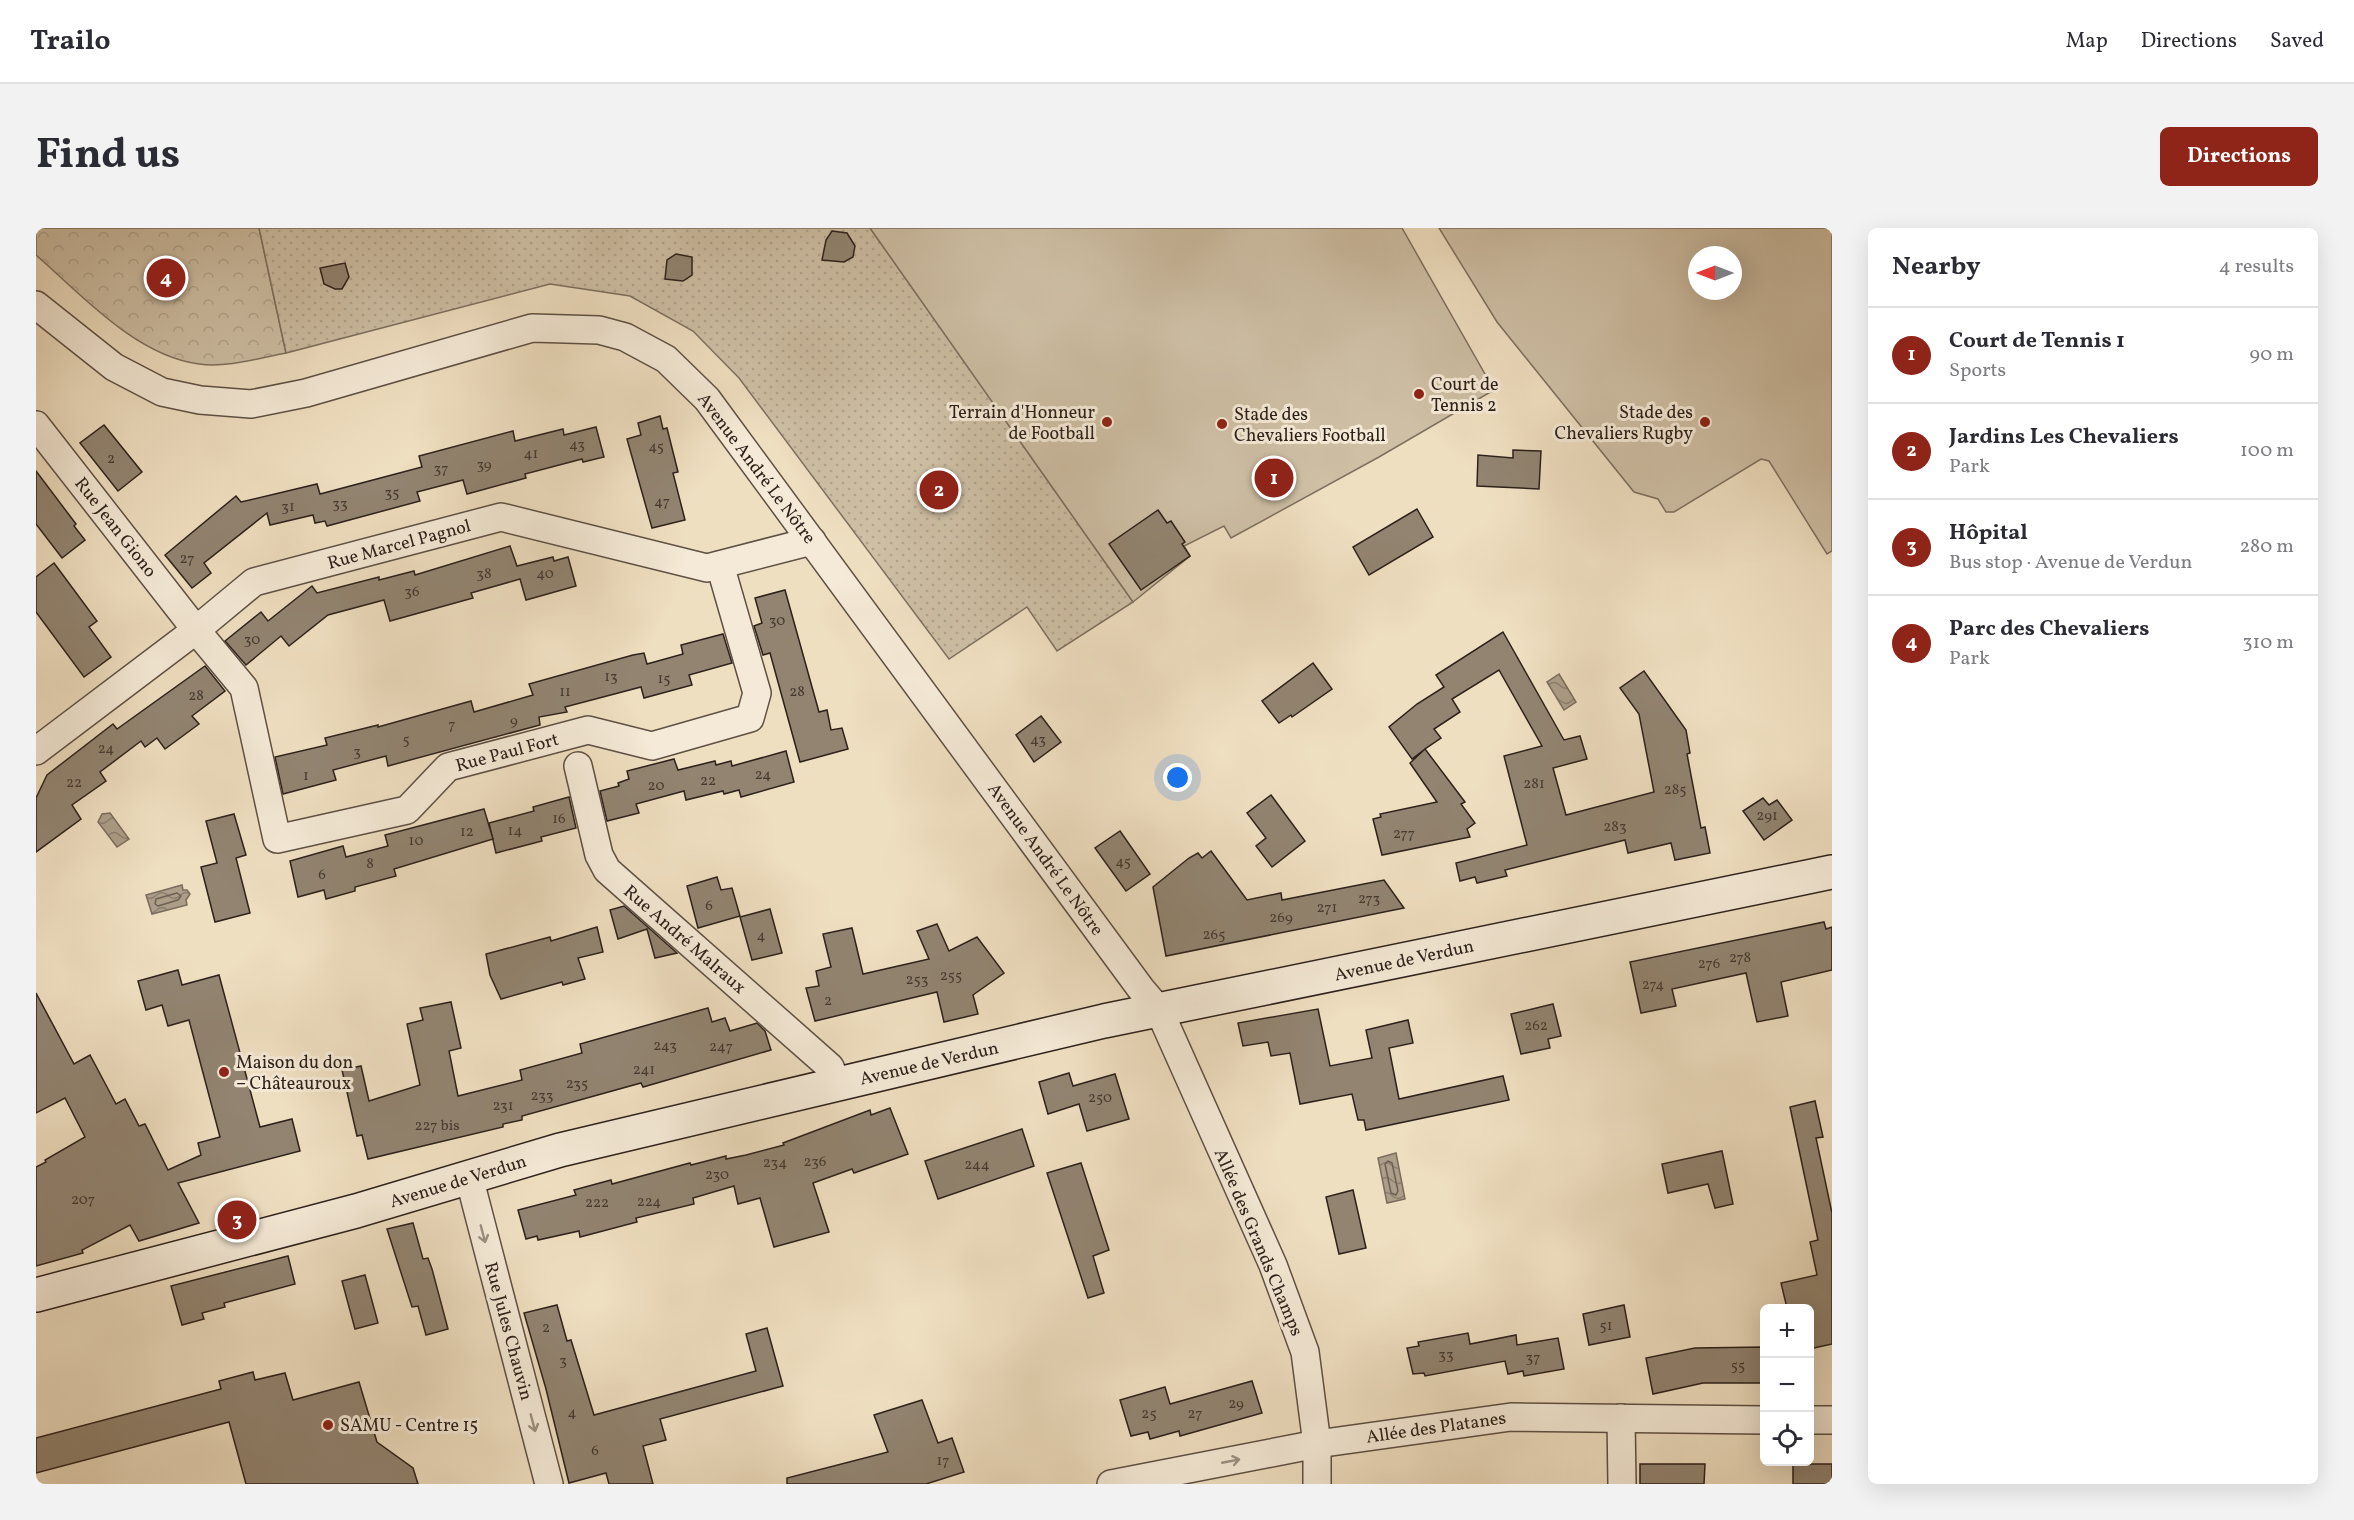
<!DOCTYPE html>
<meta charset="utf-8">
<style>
:root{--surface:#fff;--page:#f2f2f3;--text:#2b2b33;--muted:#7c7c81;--line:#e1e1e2;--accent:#8f2418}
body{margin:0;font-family:Vollkorn,serif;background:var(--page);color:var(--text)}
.controls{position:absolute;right:18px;bottom:18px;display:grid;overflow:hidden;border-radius:9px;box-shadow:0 6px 24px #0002}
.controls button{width:54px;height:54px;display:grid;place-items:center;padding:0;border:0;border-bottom:2px solid var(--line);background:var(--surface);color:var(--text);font:30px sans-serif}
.compass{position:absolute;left:1652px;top:18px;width:54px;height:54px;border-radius:50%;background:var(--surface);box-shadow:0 6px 24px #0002;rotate:270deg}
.you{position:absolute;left:1142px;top:550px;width:21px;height:21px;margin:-15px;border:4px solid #fff;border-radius:50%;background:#1a73e8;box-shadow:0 0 0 9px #1a73e833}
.badge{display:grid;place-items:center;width:39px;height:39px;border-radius:50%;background:var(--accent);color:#fff;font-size:20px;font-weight:700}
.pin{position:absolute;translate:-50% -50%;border:3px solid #fff;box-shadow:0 2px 6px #0006}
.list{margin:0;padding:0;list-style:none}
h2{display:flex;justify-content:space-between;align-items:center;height:78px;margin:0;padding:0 24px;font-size:26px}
h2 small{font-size:20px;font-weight:400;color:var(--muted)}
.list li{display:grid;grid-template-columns:39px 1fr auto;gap:18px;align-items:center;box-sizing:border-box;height:96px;padding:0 24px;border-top:2px solid var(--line)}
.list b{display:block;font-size:22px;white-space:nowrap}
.list p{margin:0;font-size:20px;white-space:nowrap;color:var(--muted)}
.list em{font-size:20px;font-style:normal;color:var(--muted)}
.icon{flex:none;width:33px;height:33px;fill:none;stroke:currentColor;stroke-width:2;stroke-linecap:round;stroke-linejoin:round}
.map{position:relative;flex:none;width:1796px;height:1256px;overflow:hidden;border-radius:9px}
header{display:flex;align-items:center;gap:36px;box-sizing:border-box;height:84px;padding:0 30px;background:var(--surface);border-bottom:2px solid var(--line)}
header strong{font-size:28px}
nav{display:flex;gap:33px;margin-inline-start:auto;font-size:21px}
.intro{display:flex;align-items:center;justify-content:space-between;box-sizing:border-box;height:144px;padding:0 36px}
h1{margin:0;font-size:42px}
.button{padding:15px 27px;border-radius:9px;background:var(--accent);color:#fff;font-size:21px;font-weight:700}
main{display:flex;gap:36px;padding:0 36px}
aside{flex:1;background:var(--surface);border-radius:9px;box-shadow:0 6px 24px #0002}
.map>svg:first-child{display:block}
.park{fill:url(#park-crowns);stroke:#7e7060;stroke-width:1.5}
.garden{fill:url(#garden-dots);stroke:#7e7060;stroke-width:1.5}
.pitch{fill:#cebfa5;stroke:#7e7060;stroke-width:1.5;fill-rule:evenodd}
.water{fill:url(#water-waves);stroke:#7a6c5d;stroke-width:1.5}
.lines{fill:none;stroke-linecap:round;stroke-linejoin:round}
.shore{stroke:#6d6052;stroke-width:1.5}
.building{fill:#928471;stroke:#2d211b;stroke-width:1.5}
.minor-casing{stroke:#5e5044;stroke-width:30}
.secondary-casing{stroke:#2d211b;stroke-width:36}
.minor{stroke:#f5ead7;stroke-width:27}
.secondary{stroke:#f5ead7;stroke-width:33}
.oneway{stroke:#9b9082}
.poi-dot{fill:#8f2418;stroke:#f5ead7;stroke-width:2}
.labels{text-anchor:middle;stroke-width:6;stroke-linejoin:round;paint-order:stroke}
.number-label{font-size:15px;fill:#463a30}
.poi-label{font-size:18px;fill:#2d211b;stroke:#f5ead7;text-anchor:start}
.street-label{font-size:18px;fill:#2d211b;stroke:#f5ead7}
</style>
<header>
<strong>Trailo</strong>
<nav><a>Map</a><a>Directions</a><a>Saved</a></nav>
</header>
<div class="intro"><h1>Find us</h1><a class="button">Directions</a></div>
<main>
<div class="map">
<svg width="1796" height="1256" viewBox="0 0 1796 1256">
<defs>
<pattern id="park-crowns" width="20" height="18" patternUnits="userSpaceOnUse" patternTransform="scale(1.5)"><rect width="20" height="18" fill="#cebfa5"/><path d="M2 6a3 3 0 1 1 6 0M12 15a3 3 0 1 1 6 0" fill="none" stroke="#b1a48d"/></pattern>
<pattern id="garden-dots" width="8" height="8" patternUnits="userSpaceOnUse" patternTransform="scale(1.5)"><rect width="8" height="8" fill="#cebfa5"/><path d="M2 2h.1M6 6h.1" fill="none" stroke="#b1a48d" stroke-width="1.8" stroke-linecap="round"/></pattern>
<pattern id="water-waves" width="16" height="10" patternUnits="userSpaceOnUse" patternTransform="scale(1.5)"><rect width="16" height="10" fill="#ad9e89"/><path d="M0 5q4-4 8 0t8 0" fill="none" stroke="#8d806f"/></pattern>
</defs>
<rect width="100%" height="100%" fill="#efdfc1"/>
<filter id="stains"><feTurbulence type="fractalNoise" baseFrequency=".00333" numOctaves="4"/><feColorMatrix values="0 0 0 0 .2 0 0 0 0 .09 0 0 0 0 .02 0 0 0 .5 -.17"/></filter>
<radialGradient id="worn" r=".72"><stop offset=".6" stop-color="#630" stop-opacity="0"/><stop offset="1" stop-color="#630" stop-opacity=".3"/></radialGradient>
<path class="park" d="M0 0H223L250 125C223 130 191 140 163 136 100 128 46 67 0 27Z"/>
<path class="garden" d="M223 0H834L1097 374 1021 423 991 379 913 431 703 150 657 103 594 68 514 56 250 125Z"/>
<g class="pitch">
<path d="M834 0H1366L1458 162 1343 229 1195 310 1188 298 1148 318 1154 328 1097 374Z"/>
<path d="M1403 0H1796V323L1791 326 1733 233 1725 231 1638 284H1630L1622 271 1598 264 1461 94ZM1661 27H1697V63H1661Z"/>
</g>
<g class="water">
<path d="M1523 446 1540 474 1528 482 1511 454Z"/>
<path d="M74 585 93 611 81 619 62 594 66 586Z"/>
<path d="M146 657 147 662H151L154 666 150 672 151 677 116 686 110 667Z"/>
<path d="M1360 925 1369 971 1351 975 1342 930Z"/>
</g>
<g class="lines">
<g class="shore">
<path d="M141 665 145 668 142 672 122 678 119 676 120 671Z"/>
<path d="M1352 933 1356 935 1362 963 1360 967 1355 965 1349 936Z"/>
</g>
</g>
<g class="building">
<path d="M796 3 811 5 819 18 817 29 808 34 786 32 790 12Z"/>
<path d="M640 26 656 29V47L647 53 629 51 631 32Z"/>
<path d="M309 35 313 49 306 61H299L288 56 284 40Z"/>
<path d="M624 188 627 201 631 200 642 244 637 245 649 292 616 300 591 211 605 207 602 195Z"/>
<path d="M68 197 106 244 82 263 44 215Z"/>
<path d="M560 199 568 229 547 234 546 231 489 246 490 250 431 266 427 252 381 264 384 273 291 298 289 293 279 295 277 287 234 297 231 285 168 335 175 345 156 360 129 327 200 268 205 274 281 256 284 266 386 239 383 228 477 203 479 213 527 201 528 207Z"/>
<path d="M1477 222 1505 223 1503 261 1441 258 1442 227 1477 230Z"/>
<path d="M0 243 40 296 38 298 49 312 26 330 0 296Z"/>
<path d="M1381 281 1397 309 1333 347 1317 319Z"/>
<path d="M1122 282 1131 295 1135 293 1149 314 1146 316 1154 328 1105 362 1073 316Z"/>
<path d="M474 318 481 338 517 329 518 333 532 329 540 358 490 372 484 351 435 365 437 370 354 393 348 372 292 387 253 418 245 408 210 437 189 413 225 384 232 393 276 358 281 365 343 349V352L378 343 379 347Z"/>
<path d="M18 335 61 393 53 399 75 429 48 449 0 384V349Z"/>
<path d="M749 362 783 484 791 482 795 502 806 500 812 521 764 534 734 425 727 427 718 398 726 395 719 370Z"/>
<path d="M1467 404 1528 512 1544 508 1551 531 1517 540 1530 587 1618 564 1603 486 1584 460 1608 443 1650 502 1654 525 1651 526 1665 600 1669 599 1674 625 1639 632 1635 615 1592 625 1589 612 1469 642 1471 648 1441 655 1439 649 1424 653 1420 635 1491 617 1468 528 1506 518 1463 442 1416 471 1424 484 1398 501 1405 510 1389 521 1429 574 1425 576 1439 595 1431 601 1434 609 1346 627 1337 591 1345 589 1344 586 1401 574 1374 535 1389 521 1376 531 1353 499 1381 476 1408 459 1400 447Z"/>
<path d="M687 406 696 435 653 447 656 457 608 470 605 459 529 479 531 484 503 489 504 497 352 538 350 528 297 542 300 552 247 566 239 529 291 517 289 510 342 497V499L435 473 438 484 497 467 493 456 597 427 608 425 611 436 647 426 645 417Z"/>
<path d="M1277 435 1296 461 1256 489 1255 487 1243 495 1226 473Z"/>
<path d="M169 438 189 463 156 488 163 496 129 521 121 510 109 519 105 513 64 544 70 553 36 577 45 591 0 624V570L11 547 77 496 81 501Z"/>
<path d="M1005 488 1025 514 998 534 980 507Z"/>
<path d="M750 523 758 554 705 569 703 562 688 566 687 563 650 572 648 563 600 576 603 585 571 593 564 563 583 558 582 555 593 551 591 543 638 531 642 542 679 533 680 537 695 533 696 538Z"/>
<path d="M1235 567 1269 613 1236 639 1220 618 1230 610 1211 585Z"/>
<path d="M533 569 540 600 505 609 506 613 460 625 453 595 498 583 497 579Z"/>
<path d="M1727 570 1733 577 1741 572 1756 592 1728 612 1707 583Z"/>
<path d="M448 581 457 611 358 641 360 648 319 659V663L290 671 288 662 262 669 254 633 307 618 310 629 352 618 349 607Z"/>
<path d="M198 586 210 627 200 630 214 685 179 694 165 639 181 635 170 593Z"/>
<path d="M1084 603 1114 646 1090 663 1059 620Z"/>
<path d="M1175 623 1211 672 1245 665 1246 672 1348 652 1368 680 1130 728 1117 659 1153 630 1162 625 1166 630Z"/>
<path d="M681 649 685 662 696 660 704 688 662 700 651 658Z"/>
<path d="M588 678 641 725 619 730 611 701 582 711 574 682Z"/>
<path d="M734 681 746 725 716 732 704 689Z"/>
<path d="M1788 694 1790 701 1796 699V742L1745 754 1752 788 1721 794 1710 745 1636 761 1640 778 1605 785 1594 734Z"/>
<path d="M901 696 913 723 941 709 968 745 937 767 942 786 908 794 901 764 779 793 770 760 783 758 780 743 795 739 787 706 816 700 827 746 893 731 881 703Z"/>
<path d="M561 699 567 724 542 730 549 751 527 757 526 754 465 771 454 747 450 726 514 709 515 713Z"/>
<path d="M142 742 146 757 183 747 224 899 256 891 264 923 142 955 163 995 103 1013 94 997 46 1022 47 1025 0 1038V939L10 934 9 932 49 909 29 870 0 885V765L38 836 54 827 80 876 89 871 103 898 109 896 132 942 165 927 162 915 184 909 153 792 132 798 126 777 110 782 102 753Z"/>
<path d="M415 774 425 820 413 823 422 868 486 852 484 842 546 825 544 816 672 780 676 794 689 790 694 803 721 795 729 803 735 822 607 859 605 855 486 888V892L467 896V899L332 931 326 907 321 908 306 842 325 838 333 873 384 857 371 796 387 792 384 780Z"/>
<path d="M1517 776 1525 808 1512 811 1514 820 1485 826 1475 786Z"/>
<path d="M1282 781 1294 838 1336 830 1330 802 1372 792 1377 815 1353 820 1363 871 1467 848 1473 872 1330 902 1328 892H1322L1316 866 1264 876 1254 825 1235 828 1232 814 1207 818 1202 795Z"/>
<path d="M1033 845 1037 858 1079 846 1093 891 1051 903 1043 876 1012 886 1003 854Z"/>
<path d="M1779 873 1787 909 1780 910 1796 985V1116L1773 1121V1080H1751L1745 1055 1781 1047 1774 1014 1782 1012 1754 879Z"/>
<path d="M854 880 872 926 818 945 816 941 777 955 793 1004 738 1019 724 970 702 976 698 958 657 970 658 976 600 990 601 994 544 1009 543 1003 502 1012 501 1008 490 1011 482 982 540 967 538 962 575 952 576 956 654 935 655 937 690 928V931L710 927 748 917 747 915 834 882 835 887Z"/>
<path d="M986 901 998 938 902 971 889 933Z"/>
<path d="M1686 923 1697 976 1679 980 1672 956 1632 965 1626 936Z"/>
<path d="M1045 935 1073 1022 1057 1028 1068 1065 1052 1070 1011 945Z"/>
<path d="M1317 962 1330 1020 1303 1026 1290 969Z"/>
<path d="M377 995 387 1031 392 1030 396 1041 412 1101 390 1107 382 1078 376 1079 351 1001Z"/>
<path d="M252 1028 259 1056 188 1075 189 1079 166 1085 168 1091 146 1097 135 1058Z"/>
<path d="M329 1047 342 1095 319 1101 306 1053Z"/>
<path d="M521 1077 531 1113 535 1112 558 1187 720 1143 710 1106 731 1100 747 1158 624 1191 630 1212 607 1218 617 1256H573L570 1245 533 1255 510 1161 488 1085Z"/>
<path d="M1588 1077 1594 1109 1553 1117 1547 1086Z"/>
<path d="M1432 1105 1434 1116 1480 1107 1481 1117 1522 1110 1528 1141 1488 1148 1487 1143 1472 1146 1469 1133 1389 1148 1388 1145 1377 1146 1371 1120 1383 1118 1382 1114Z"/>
<path d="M1728 1119V1155H1667L1617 1166 1610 1130 1659 1120Z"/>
<path d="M217 1144 219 1152 249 1145 257 1172 323 1154 341 1214 377 1240 382 1256H210L193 1194 0 1245V1210L185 1161 183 1153Z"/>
<path d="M1216 1153 1226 1185 1144 1208 1143 1203 1114 1211 1112 1204 1095 1208 1084 1172 1129 1159 1134 1176Z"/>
<path d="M886 1172 902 1215 916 1210 928 1244 890 1256H751V1250L852 1224 838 1187Z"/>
<path d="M1604 1236H1669L1668 1256H1604Z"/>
<rect x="1757" y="1236" width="39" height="20"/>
</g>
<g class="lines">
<defs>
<g id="minor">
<path d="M0 77 78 139 126 164 164 172 215 176 270 165 496 100 563 102 589 109 630 131 671 171 1105 761 1123 782 1237 1037 1269 1124 1281 1216V1256"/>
<path d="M0 197 160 402 208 460 241 611 371 582 412 539 552 502 616 518 714 490 721 465 684 337"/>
<path d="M0 523 160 402 218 354 465 289 671 340 776 313"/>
<path d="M542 538 563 627 571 642 794 839 801 857"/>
<path d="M433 949 513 1256"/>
<path d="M1585 1190 1586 1256"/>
<path d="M1774 1192H1796"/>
<path d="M1075 1256 1281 1216 1475 1189 1728 1192"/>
</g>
<path id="secondary" d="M0 1067 320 983 524 922 1068 793 1796 644"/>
</defs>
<use href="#minor" class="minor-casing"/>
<use href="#secondary" class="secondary-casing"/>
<use href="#minor" class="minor"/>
<use href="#secondary" class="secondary"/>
</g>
<defs><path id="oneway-shaft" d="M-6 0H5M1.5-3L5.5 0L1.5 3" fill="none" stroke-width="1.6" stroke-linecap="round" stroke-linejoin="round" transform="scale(1.5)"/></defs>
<g class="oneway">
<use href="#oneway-shaft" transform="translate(447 1006) rotate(75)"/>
<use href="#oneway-shaft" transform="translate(497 1195) rotate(75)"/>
<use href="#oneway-shaft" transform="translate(1195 1233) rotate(-11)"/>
</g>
<g class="poi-dot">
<circle cx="1383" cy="166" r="6"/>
<circle cx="1071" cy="194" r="6"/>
<circle cx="1669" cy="194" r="6"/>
<circle cx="1186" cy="196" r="6"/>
<circle cx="188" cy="844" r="6"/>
<circle cx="292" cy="1197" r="6"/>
</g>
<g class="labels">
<g class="number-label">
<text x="541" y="221">43</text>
<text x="620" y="223">45</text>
<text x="495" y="230">41</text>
<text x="75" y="235">2</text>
<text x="448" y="241">39</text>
<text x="405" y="245">37</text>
<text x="356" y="269">35</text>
<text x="626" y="278">47</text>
<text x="304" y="280">33</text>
<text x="252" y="283">31</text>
<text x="151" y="335">27</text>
<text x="448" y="350">38</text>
<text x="509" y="350">40</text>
<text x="376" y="368">36</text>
<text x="741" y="397">30</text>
<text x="216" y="416">30</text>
<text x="575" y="453">13</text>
<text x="628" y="455">15</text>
<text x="529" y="468">11</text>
<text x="761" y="468">28</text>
<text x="160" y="472">28</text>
<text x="478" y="497">9</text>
<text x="416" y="501">7</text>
<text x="370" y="516">5</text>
<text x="1002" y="516">43</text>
<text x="70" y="525">24</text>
<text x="321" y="528">3</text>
<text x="727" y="551">24</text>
<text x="270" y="552">1</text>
<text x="672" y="557">22</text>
<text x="38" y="559">22</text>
<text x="1498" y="560">281</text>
<text x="620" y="562">20</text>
<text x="1639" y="566">285</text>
<text x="1731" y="592">291</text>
<text x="523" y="595">16</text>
<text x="1579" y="603">283</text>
<text x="479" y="607">14</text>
<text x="431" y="608">12</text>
<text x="1368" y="610">277</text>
<text x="380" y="617">10</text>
<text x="1087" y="638">45</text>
<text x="334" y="640">8</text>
<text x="286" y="651">6</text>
<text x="1333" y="675">273</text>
<text x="673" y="682">6</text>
<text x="1291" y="684">271</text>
<text x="1245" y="694">269</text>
<text x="1178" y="711">265</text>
<text x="725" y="712">4</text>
<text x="1704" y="734">278</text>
<text x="1673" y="740">276</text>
<text x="915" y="752">255</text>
<text x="881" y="756">253</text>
<text x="1617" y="761">274</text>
<text x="792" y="777">2</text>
<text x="1500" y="802">262</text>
<text x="629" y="822">243</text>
<text x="685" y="823">247</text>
<text x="608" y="846">241</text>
<text x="541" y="860">235</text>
<text x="506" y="872">233</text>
<text x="1064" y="874">250</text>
<text x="467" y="882">231</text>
<text x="401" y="902">227 bis</text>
<text x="779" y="938">236</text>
<text x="739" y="939">234</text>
<text x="941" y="941">244</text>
<text x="681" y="951">230</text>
<text x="47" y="976">207</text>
<text x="613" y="978">224</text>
<text x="561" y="979">222</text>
<text x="1570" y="1102">51</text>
<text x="510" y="1104">2</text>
<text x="1410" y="1131">33</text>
<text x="1497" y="1134">37</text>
<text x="527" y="1137">3</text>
<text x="1702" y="1142">55</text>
<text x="1200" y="1180">29</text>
<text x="536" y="1189">4</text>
<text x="1113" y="1190">25</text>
<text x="1159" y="1190">27</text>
<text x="559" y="1227">6</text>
<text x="907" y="1237">17</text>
</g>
<g class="poi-label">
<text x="1395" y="162">Court de<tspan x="1395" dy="21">Tennis 2</tspan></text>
<text x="1059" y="190" text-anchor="end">Terrain d'Honneur<tspan x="1059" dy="21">de Football</tspan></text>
<text x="1657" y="190" text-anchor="end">Stade des<tspan x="1657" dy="21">Chevaliers Rugby</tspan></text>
<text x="1198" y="192">Stade des<tspan x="1198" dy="21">Chevaliers Football</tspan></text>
<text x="200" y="840">Maison du don<tspan x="200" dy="21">– Châteauroux</tspan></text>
<text x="304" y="1203">SAMU - Centre 15</text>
</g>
<g class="street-label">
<text transform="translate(721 240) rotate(53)" y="6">Avenue André Le Nôtre</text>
<text transform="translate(80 299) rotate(52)" y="6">Rue Jean Giono</text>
<text transform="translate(363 316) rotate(-15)" y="6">Rue Marcel Pagnol</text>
<text transform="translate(471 524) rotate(-15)" y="6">Rue Paul Fort</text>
<text transform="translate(1010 631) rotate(54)" y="6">Avenue André Le Nôtre</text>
<text transform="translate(649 711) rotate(41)" y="6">Rue André Malraux</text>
<text transform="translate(1368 732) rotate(-12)" y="6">Avenue de Verdun</text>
<text transform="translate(893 835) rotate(-13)" y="6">Avenue de Verdun</text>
<text transform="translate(422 953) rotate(-17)" y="6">Avenue de Verdun</text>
<text transform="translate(1223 1014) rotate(67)" y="6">Allée des Grands Champs</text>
<text transform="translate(473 1103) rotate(75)" y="6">Rue Jules Chauvin</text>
<text transform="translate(1400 1199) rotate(-8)" y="6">Allée des Platanes</text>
</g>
</g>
<rect width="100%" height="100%" filter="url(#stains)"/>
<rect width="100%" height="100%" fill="url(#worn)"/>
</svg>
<div class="controls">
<button>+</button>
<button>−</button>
<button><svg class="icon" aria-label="locate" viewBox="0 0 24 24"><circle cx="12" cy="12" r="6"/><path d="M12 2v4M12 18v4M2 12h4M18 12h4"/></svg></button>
</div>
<svg class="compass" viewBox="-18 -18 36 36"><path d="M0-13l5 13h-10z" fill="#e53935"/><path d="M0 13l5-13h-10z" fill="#7c7c81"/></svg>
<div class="you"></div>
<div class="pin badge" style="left:1238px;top:250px">1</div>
<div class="pin badge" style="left:903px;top:262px">2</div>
<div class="pin badge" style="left:201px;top:992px">3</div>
<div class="pin badge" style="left:130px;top:50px">4</div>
</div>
<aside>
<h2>Nearby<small>4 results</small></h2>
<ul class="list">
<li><span class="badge">1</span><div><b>Court de Tennis 1</b><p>Sports</p></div><em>90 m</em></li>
<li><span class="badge">2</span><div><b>Jardins Les Chevaliers</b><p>Park</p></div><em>100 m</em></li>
<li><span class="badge">3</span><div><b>Hôpital</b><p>Bus stop · Avenue de Verdun</p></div><em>280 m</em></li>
<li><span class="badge">4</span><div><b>Parc des Chevaliers</b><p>Park</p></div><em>310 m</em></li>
</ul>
</aside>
</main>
